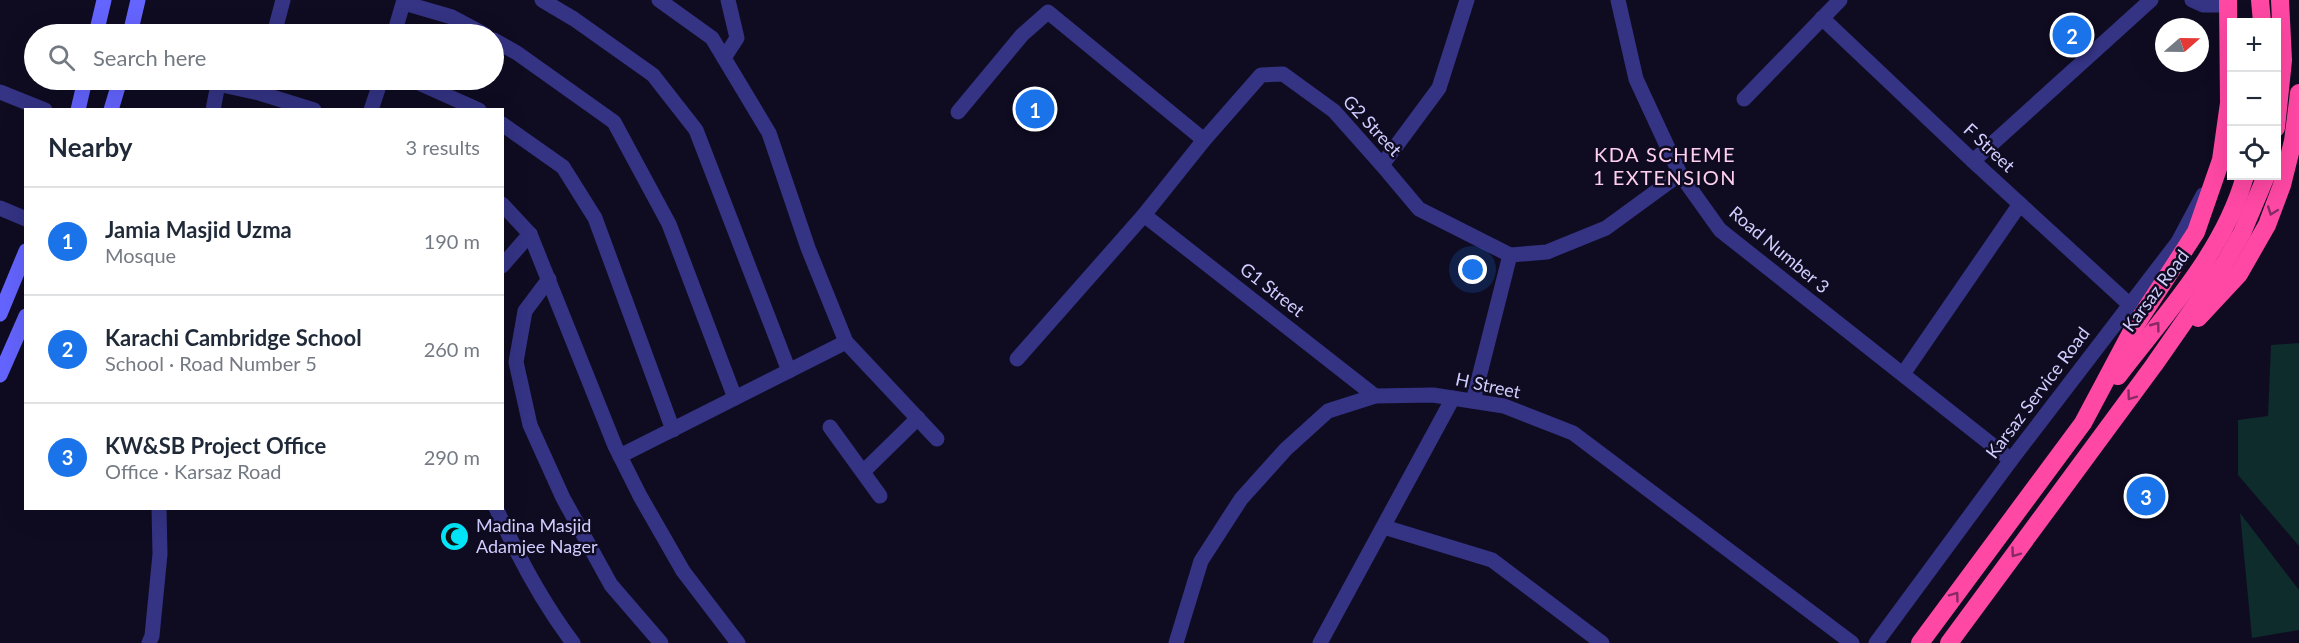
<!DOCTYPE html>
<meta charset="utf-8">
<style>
:root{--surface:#fff;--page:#f2f2f3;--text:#1f2937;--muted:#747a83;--line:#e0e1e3;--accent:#1a73e8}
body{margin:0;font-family:Lato,sans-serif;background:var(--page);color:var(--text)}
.controls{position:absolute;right:18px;top:18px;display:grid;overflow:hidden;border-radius:0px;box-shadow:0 6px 24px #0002}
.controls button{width:54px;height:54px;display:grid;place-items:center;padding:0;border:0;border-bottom:2px solid var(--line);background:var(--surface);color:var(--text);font:30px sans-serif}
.compass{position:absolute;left:2155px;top:18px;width:54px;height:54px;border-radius:50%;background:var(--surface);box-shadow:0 6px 24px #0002;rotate:70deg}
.you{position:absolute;left:1473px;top:270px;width:21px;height:21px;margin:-15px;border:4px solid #fff;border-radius:50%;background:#1a73e8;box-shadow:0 0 0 9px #1a73e833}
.badge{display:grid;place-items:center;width:39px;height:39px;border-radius:50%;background:var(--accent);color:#fff;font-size:20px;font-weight:700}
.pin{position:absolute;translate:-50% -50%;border:3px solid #fff;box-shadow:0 2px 6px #0006}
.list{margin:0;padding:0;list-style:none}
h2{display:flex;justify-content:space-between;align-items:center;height:78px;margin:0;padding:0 24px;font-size:26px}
h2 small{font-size:20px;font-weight:400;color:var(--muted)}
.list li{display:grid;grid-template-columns:39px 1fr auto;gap:18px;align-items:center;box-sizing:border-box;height:108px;padding:0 24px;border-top:2px solid var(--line)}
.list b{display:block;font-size:22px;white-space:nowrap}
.list p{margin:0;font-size:20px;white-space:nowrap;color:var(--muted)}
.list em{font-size:20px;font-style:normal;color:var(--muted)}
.icon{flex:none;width:33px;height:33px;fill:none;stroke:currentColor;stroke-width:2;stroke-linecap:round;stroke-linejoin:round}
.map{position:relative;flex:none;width:2299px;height:643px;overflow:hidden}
.search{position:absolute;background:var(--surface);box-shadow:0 6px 24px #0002;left:24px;top:24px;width:480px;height:66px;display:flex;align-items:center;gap:15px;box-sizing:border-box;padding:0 21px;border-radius:33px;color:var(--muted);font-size:22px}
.panel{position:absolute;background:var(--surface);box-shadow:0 6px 24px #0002;left:24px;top:108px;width:480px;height:402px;border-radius:0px}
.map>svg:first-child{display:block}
.green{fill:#0e2c2b}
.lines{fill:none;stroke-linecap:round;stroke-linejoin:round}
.street{stroke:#343384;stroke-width:15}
.secondary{stroke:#6464ff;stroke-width:15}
.highway{stroke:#ff48a4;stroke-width:18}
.oneway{stroke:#872a63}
.labels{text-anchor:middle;stroke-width:5;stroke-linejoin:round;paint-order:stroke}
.street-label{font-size:18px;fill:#d1cdff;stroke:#0f0c22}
.poi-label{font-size:18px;fill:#d1cdff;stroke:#0f0c22;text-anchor:start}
.neighbourhood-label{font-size:20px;letter-spacing:1.5px;fill:#ffcfef;stroke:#0f0c22}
</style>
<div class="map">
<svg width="2299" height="643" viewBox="0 0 2299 643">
<rect width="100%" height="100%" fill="#0f0c22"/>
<g class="green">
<path d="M2299 343V546L2238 475V420L2268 416 2271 345Z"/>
<path d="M2240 513 2299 590V630L2252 638Z"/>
</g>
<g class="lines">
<g class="street">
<path d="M542 0 574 19 653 75 696 130 789 371"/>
<path d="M659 0 712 38 769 133 808 248 846 342 937 439"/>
<path d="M1618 0 1636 79 1680 174 1720 230 2011 460"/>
<path d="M2192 0 2203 5H2229"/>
<path d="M404 3 452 17 484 34"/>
<path d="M1822 18 1973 161 2130 305"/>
<path d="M274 34 283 0"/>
<path d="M394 34 404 0"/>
<path d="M494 40 517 53 614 122 669 224 735 398"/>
<path d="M724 58 737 38 728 0"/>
<path d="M199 80 259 93 314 110"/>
<path d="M412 80 479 110"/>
<path d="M0 92 45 110"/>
<path d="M1744 99 1840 0"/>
<path d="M213 110 218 84"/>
<path d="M371 110 381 80"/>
<path d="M958 112 1022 35 1048 12 1204 140"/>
<path d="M502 124 563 167 595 218 673 430"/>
<path d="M1973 161 2151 0"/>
<path d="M1382 165 1439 88 1467 0"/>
<path d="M502 204 530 234 615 446 640 496 683 571 738 643"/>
<path d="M0 208 26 219"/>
<path d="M1144 215 1375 396"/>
<path d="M502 266 530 234"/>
<path d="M549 279 525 311 516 362 530 425 563 498 611 585 661 643"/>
<path d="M1017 359 1144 215 1204 140 1261 75 1283 74 1334 111 1382 165 1419 209 1510 255 1547 252 1606 228 1680 174"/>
<path d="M1903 374 2020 204"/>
<path d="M1473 401 1510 255"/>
<path d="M830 427 880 496"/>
<path d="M620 456 846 342"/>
<path d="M863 472 918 418"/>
<path d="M496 508C517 555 542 602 573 643"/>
<path d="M1384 527 1492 560 1602 643"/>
<path d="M149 643 152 636 160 554 159 508"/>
<path d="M1176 643 1201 561 1241 499 1286 449 1328 411 1375 396 1433 395 1504 406 1573 433 1852 643"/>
<path d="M1320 643 1453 398"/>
<path d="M1876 643 2011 460 2178 242 2203 195"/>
</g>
<g class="secondary">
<path d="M96 34 104 0"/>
<path d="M130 34 138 0"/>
<path d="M78 110 85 80"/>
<path d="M111 110 120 80"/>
<path d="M0 314 26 251"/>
<path d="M0 375 26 316"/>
</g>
<g class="highway">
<path d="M2260 0 2262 22"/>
<path d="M2276 128 2283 60 2280 0"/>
<path d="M2198 318 2239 274 2267 225 2282 185 2293 141 2299 93"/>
<path d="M2118 376C2166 313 2224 252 2245 176"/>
<path d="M1920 643 2083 423 2133 329 2196 232 2221 160 2229 103 2228 0"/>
<path d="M1949 643 2154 365 2225 263 2242 233 2266 176"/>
</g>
</g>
<defs><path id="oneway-chevron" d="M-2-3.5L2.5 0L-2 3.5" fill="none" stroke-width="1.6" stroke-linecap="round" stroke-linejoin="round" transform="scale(1.5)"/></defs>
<g class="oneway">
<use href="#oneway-chevron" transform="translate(2272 211) rotate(110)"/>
<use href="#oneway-chevron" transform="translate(2156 326) rotate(-53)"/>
<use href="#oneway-chevron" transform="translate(2131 396) rotate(126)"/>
<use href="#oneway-chevron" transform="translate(2015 553) rotate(126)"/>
<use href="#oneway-chevron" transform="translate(1955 596) rotate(-54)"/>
</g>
<defs>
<symbol id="mosque-disc" viewBox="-11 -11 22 22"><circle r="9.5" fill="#00e5f8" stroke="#0f0c22"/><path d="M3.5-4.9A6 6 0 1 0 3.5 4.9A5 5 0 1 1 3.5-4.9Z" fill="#111"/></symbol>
</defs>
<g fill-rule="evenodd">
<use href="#mosque-disc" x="438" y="520" width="33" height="33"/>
</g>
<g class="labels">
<g class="street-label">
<text transform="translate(1372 126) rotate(47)" y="6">G2 Street</text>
<text transform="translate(1989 148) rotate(43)" y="6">F Street</text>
<text transform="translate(1779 250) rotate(40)" y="6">Road Number 3</text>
<text transform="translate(1272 290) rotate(38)" y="6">G1 Street</text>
<text transform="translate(2156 291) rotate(-53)" y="6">Karsaz Road</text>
<text transform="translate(1488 386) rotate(12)" y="6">H Street</text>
<text transform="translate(2038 393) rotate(-53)" y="6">Karsaz Service Road</text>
</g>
<g class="poi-label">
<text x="476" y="532">Madina Masjid<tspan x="476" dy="21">Adamjee Nager</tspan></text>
</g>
<g class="neighbourhood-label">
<text x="1665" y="162">KDA SCHEME<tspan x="1665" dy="23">1 EXTENSION</tspan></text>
</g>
</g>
</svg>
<div class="controls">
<button>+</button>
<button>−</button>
<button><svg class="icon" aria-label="locate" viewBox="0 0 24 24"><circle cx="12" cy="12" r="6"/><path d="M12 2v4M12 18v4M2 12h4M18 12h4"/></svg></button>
</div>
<svg class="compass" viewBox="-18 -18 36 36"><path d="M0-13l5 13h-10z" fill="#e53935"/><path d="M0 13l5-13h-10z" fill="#747a83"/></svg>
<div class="you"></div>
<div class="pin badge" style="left:1035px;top:109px">1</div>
<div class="pin badge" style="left:2072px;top:35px">2</div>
<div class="pin badge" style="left:2146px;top:496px">3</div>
<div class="search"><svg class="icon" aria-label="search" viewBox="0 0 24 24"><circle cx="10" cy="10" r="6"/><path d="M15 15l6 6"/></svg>Search here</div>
<section class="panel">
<h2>Nearby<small>3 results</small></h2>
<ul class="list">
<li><span class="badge">1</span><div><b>Jamia Masjid Uzma</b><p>Mosque</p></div><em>190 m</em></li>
<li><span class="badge">2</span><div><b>Karachi Cambridge School</b><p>School · Road Number 5</p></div><em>260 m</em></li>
<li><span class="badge">3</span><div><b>KW&amp;SB Project Office</b><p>Office · Karsaz Road</p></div><em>290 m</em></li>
</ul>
</section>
</div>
